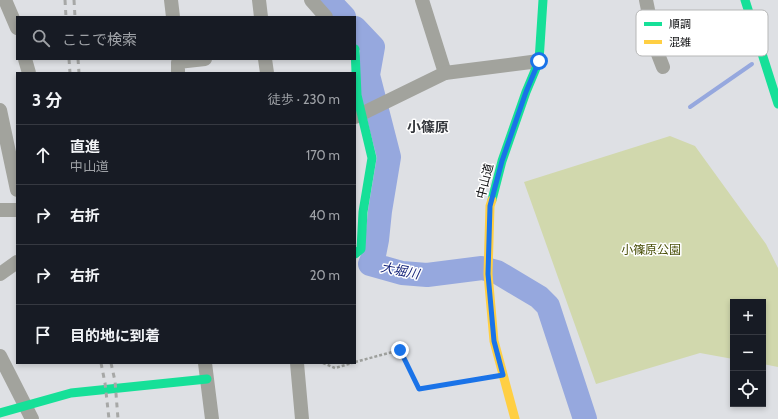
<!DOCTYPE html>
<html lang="ja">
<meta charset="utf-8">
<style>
:root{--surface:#171b24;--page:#242831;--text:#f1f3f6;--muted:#9ea1a6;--line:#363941}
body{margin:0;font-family:Cabin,"Noto Sans JP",sans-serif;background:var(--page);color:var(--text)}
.controls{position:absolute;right:12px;bottom:12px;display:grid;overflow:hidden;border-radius:0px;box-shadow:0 2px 6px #0003}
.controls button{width:36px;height:36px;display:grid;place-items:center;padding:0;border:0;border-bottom:1px solid var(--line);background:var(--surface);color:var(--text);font:20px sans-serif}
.stop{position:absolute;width:12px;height:12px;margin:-9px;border:3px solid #1a73e8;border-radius:50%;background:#fff}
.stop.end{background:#1a73e8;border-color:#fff;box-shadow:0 1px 4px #0008}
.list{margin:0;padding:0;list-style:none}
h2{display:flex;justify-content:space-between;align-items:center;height:52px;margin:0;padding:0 16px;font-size:17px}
h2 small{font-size:13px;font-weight:400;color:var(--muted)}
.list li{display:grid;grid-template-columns:26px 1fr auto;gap:12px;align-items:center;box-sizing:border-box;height:60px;padding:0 16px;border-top:1px solid var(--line)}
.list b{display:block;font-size:15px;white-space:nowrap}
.list p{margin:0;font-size:13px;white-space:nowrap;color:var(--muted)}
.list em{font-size:13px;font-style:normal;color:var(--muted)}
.icon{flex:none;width:22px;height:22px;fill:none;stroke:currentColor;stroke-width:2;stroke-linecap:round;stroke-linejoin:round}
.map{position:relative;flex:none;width:778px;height:419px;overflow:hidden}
.search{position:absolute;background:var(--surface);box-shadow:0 2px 6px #0003;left:16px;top:16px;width:340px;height:44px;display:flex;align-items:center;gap:10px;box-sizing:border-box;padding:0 14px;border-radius:0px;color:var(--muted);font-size:15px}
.panel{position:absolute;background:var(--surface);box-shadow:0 2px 6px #0003;left:16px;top:72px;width:340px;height:292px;border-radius:0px}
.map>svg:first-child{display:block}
.green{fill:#d1d8ad}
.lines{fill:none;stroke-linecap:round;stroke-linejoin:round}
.stream{stroke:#96a8de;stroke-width:4}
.river{stroke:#96a8de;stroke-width:24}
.path{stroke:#9ea09d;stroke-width:2.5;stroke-dasharray:3 2;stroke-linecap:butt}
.street{stroke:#a2a39d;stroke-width:14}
.fast{stroke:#16e098;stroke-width:9}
.slow{stroke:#ffcf43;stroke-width:9}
.rail{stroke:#a7a8a7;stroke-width:3;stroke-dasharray:5 5;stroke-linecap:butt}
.route{stroke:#1a73e8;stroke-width:5}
.labels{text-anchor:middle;stroke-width:3;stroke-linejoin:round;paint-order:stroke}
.street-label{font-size:12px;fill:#0d0e10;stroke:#fff}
.park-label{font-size:12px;fill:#4c520c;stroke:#fff}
.water-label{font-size:13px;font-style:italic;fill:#17257b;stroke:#fff}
.quarter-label{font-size:14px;font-weight:bold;fill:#35383d;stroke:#fff}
.key{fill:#fff;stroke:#b6b7b7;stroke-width:1}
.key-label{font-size:11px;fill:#0d0e10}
</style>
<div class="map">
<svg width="778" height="419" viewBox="0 0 778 419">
<rect width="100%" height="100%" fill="#dee0e4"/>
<path class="green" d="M670 136 695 146 766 244 778 268V367L763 364V302H733V359L700 353 596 384 524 182Z"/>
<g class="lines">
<path class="stream" d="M690 107 752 64"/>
<g class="river">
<path d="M328 0 344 17"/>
<path d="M355 28 373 47 368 75 389 157 380 211 377 240 374 255 370 264 402 273 427 275 482 268 497 272 539 297 548 306 585 419"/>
</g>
<g class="path">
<path d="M355 362 400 350 419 389 488 378"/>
<path d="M323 363 335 368 352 363"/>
</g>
<g class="street">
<path d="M5 0 17 28"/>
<path d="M171 0 173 17"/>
<path d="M259 0 261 17"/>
<path d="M311 0 326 17"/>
<path d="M422 0 445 73"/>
<path d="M646 0 656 49 663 67"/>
<path d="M25 59 29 73"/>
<path d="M265 59 267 73"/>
<path d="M178 73V62L205 59"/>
<path d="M0 110 17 190"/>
<path d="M355 117 445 73 539 61"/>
<path d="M0 210H17"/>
<path d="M0 274 17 262"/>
<path d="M0 356 32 419"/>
<path d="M205 363 212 419"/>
<path d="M297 363 302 419"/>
</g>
<g class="fast">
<path d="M745 0 778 104"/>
<path d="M355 49 357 95 372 158 363 212 361 249 355 254"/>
<path d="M492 200 502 161 526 92 539 61 543 0"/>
<path d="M0 413 71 393 207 379"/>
</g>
<path class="slow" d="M492 200 490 206 488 274 494 341 515 419"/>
<g class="rail">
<path d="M65 0 66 17"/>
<path d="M74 0 75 17"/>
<path d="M69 59 70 73"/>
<path d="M78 59 79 73"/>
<path d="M101 363 105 383 109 419"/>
<path d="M111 363 115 381 118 419"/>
</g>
</g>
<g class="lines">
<path class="route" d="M400 350 419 389 503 375 494 341 488 274 490 206 502 161 526 92 539 61"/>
</g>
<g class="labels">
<g class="street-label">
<text transform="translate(485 181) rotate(-76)" y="4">中山道</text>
</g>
<g class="park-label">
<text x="651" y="254">小篠原公園</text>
</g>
<g class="water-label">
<text transform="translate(400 270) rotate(11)" y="5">大堀川</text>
</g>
<g class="quarter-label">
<text x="428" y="132">小篠原</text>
</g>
</g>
<rect x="636" y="10" width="132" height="46" rx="6" class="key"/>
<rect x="644" y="22" width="18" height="4" fill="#16e098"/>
<rect x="644" y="40" width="18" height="4" fill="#ffcf43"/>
<g class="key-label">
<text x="669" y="28">順調</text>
<text x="669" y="46">混雑</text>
</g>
</svg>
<div class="controls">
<button>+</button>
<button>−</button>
<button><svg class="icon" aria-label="locate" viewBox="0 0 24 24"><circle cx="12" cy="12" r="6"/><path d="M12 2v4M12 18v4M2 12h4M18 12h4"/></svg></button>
</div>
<div class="stop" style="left:539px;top:61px"></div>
<div class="stop end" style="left:400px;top:350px"></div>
<div class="search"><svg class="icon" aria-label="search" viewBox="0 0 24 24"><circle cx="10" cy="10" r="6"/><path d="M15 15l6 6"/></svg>ここで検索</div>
<section class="panel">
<h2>3 分<small>徒歩 · 230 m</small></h2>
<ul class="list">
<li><svg class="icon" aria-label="ahead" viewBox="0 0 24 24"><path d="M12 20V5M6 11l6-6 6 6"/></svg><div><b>直進</b><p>中山道</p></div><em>170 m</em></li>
<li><svg class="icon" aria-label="right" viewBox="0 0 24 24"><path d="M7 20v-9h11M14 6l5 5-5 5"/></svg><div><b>右折</b></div><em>40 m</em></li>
<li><svg class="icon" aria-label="right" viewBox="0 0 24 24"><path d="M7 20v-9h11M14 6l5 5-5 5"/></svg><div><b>右折</b></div><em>20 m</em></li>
<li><svg class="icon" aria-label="arrive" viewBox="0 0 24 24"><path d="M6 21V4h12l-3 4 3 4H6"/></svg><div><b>目的地に到着</b></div></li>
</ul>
</section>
</div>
